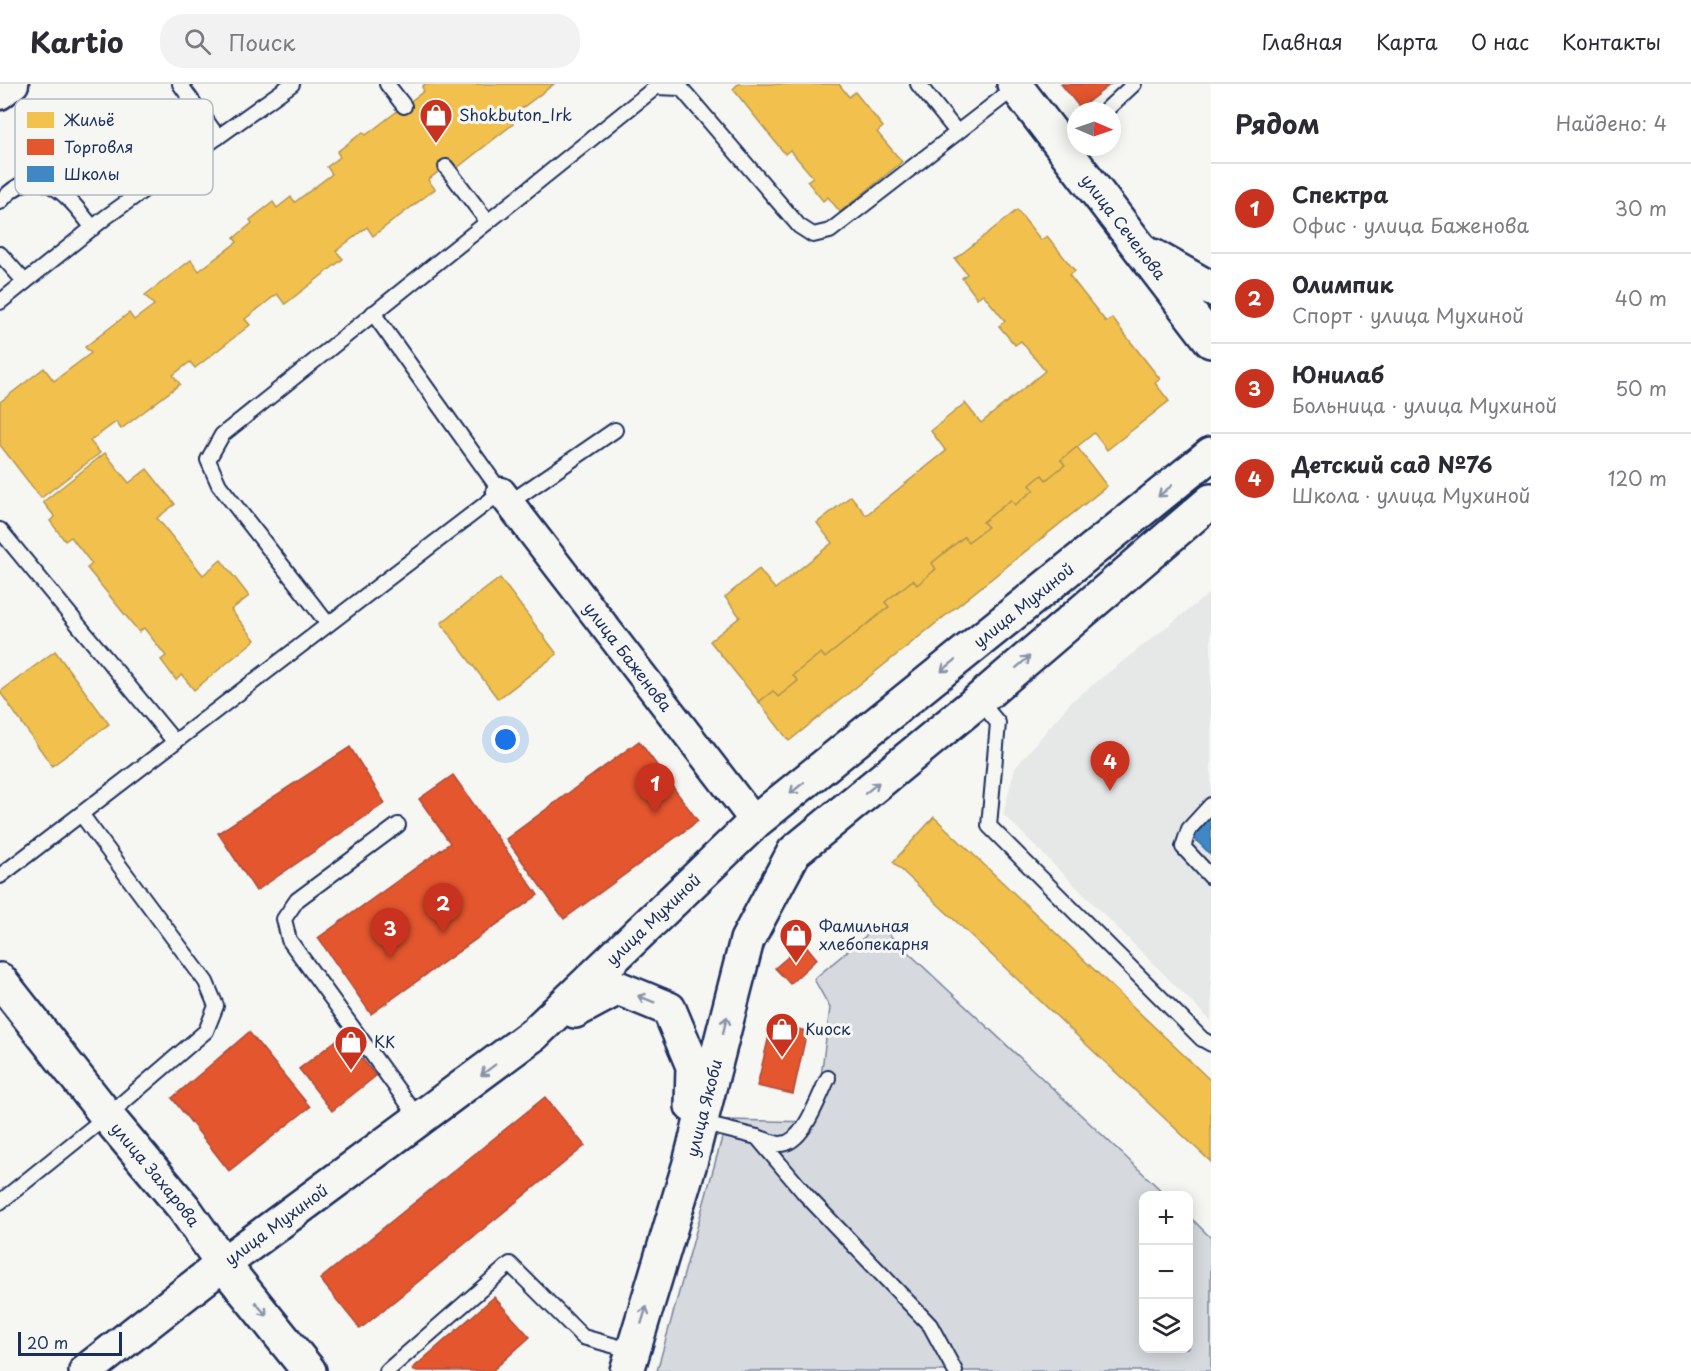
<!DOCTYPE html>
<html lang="ru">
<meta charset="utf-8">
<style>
:root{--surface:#fff;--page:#f2f2f3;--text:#2b2b33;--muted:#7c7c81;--line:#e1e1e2;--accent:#c8321e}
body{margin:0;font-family:"Playpen Sans",sans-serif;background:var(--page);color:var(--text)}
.controls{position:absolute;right:18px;bottom:18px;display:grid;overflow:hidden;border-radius:12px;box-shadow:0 3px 15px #0003}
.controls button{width:54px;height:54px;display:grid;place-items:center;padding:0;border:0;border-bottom:2px solid var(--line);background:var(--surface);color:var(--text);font:30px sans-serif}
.compass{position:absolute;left:1067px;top:18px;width:54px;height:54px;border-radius:50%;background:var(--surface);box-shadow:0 3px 15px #0003;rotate:92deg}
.scale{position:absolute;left:18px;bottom:15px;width:104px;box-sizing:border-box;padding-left:6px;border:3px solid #1b2f5e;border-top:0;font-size:16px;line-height:21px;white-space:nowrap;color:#1b2f5e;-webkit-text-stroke:4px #f6f6f2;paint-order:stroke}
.you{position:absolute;left:506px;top:656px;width:21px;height:21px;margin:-15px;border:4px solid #fff;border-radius:50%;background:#1a73e8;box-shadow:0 0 0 9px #1a73e833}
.badge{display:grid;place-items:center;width:39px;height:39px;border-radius:50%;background:var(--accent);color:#fff;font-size:20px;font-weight:700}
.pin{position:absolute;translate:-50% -50px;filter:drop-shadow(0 2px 3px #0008)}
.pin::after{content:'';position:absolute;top:32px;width:21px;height:18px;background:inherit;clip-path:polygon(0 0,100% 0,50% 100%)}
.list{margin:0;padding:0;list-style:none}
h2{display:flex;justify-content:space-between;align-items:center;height:78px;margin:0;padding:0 24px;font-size:26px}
h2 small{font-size:20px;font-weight:400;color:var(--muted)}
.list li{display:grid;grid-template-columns:39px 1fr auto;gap:18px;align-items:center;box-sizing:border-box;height:90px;padding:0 24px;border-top:2px solid var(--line)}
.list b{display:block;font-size:22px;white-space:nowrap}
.list p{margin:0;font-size:20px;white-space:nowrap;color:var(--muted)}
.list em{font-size:20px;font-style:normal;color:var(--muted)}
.icon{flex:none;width:33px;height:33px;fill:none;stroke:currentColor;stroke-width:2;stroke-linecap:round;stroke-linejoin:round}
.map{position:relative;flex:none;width:1211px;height:1287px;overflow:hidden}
header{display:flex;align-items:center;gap:36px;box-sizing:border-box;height:84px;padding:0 30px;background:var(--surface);border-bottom:2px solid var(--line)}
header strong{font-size:28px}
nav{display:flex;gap:33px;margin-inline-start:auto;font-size:21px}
.search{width:420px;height:54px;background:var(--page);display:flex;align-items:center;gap:15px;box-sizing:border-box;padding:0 21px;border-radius:24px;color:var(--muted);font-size:22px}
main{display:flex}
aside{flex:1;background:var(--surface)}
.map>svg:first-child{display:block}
.built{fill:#e6e7e7}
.green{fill:#d6d9dd;stroke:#78849e;stroke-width:1.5}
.homes{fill:#f2c14e;stroke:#b29553;stroke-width:1.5}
.shops{fill:#e4572e;stroke:#a84b3c;stroke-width:1.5}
.schools{fill:#3f88c5;stroke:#346da6;stroke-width:1.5}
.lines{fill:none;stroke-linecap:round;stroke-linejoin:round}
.lane-casing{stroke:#1b2f5e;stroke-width:18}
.street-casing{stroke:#1b2f5e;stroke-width:33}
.secondary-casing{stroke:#1b2f5e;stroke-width:38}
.lane{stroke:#f6f6f2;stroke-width:14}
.street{stroke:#f6f6f2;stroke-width:28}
.secondary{stroke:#f6f6f2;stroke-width:33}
.oneway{stroke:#8892a8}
.labels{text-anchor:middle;stroke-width:6;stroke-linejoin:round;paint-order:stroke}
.poi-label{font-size:16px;fill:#1b2f5e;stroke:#f6f6f2;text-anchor:start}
.street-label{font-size:16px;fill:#1b2f5e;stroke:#f6f6f2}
.key{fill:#f6f6f2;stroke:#b4bac6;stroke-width:1.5}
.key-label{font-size:16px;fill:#1b2f5e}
</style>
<header>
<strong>Kartio</strong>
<div class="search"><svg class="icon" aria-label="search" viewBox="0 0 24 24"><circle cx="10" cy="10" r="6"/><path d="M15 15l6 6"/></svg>Поиск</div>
<nav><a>Главная</a><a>Карта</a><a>О нас</a><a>Контакты</a></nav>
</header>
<main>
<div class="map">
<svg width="1211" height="1287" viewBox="0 0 1211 1287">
<rect width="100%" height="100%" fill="#f6f6f2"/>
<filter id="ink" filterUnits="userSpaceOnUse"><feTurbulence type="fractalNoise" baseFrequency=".0167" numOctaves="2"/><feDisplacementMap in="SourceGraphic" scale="12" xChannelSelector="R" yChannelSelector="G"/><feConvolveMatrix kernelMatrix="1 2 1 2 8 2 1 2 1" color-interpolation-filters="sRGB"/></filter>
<g filter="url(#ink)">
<path class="built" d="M1211 508V937L1003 730 1015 684 1071 618Z"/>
<path class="green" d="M879 841 1166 1111 1144 1112V1264H1188L1189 1132 1211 1154V1287H657L727 1036 815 1038 830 924 814 895Z"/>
<g class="homes">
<path d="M425 0H554L509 34 513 40 457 84 452 77 428 96 435 105 373 152 367 143 336 167 343 175 285 220 277 210 245 235 250 241 195 284 190 278 173 291 180 300 121 345 116 338 90 357 100 369 41 414 0 361V318L44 284 54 297 91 269 85 263 129 229 134 236 154 221 145 211 191 176 199 187 237 158 234 154 252 139 250 136 273 118 277 124 291 113 295 118 332 90 327 83 340 73 337 68 363 48 366 51 404 22 424 7 422 3Z"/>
<path d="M738 0H839L849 13 855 8 883 43 877 48 902 78 840 128 828 113 823 117 807 97 813 93 790 66 785 70 733 5Z"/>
<path d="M1017 126 1041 156 1047 152 1075 187 1069 191 1106 238 1112 234 1160 295 1155 299 1169 317 1107 366 1094 349 1061 376 1065 381 1046 396 1042 391 1030 401 1034 406 1015 421 1011 416 983 438 988 443 968 458 964 453 932 479 936 485 917 501 913 496 885 518 889 523 825 574 821 569 793 591 798 597 778 613 773 607 759 618 710 557 740 533 725 513 759 485 775 505 832 459 817 439 851 412 866 431 946 367 931 347 965 319 981 339 1045 287 1021 257 1015 261 999 242 1005 237 983 210 977 214 962 194 967 190 955 175Z"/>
<path d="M1077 363 1107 402 789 657 759 618 773 607 778 613 798 597 793 591 821 569 825 574 889 523 885 518 913 496 917 501 936 485 932 479 964 453 968 458 988 443 983 438 1011 416 1015 421 1034 406 1030 401 1042 391 1046 396 1065 381 1061 376Z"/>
<path d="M105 369 129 399 147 385 175 420 157 434 203 491 221 476 249 512 231 526 255 556 194 606 182 591 176 596 161 576 166 572 144 544 139 548 87 484 92 480 71 453 65 457 50 437 55 433 43 418Z"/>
<path d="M500 494 557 570 498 615 441 539Z"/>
<path d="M55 567 109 640 52 682 0 608Z"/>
<path d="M934 733 1211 997V1078L893 778Z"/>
</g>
<g class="shops">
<path d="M1061 0H1111L1080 24Z"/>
<path d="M639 657 698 737 564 835 506 755Z"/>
<path d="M350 663 385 719 256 807 218 749Z"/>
<path d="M453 691 538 811 371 930 318 854 450 759 419 715Z"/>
<path d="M804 859 817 875 790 900 775 884Z"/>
<path d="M772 939 807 947 793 1010 757 1002Z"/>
<path d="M249 948 310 1023 229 1087 172 1014Z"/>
<path d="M343 951 376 992 332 1027 299 985Z"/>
<path d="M545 1013 585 1062 360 1245 320 1195Z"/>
<path d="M494 1213 530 1253 492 1287H414L412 1285Z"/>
</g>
<path class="schools" d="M1211 731V771L1191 751Z"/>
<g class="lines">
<defs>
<g id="lane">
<path d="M180 0 218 53"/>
<path d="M387 0 404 22"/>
<path d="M918 0 957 48"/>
<path d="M1105 27 1134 0"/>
<path d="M446 83 488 138"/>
<path d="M0 118C39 73 67 111 93 144"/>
<path d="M0 170 25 198"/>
<path d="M0 218 106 133 292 0"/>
<path d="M509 419 615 346"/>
<path d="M0 446 174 657"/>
<path d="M328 540 219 401 208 376 222 351 656 3 681 4 799 142 813 151 830 147 1016 3"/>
<path d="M979 616 998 639 989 742 1202 955 1211 960"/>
<path d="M1211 721 1189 745 1183 763 1211 793"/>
<path d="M398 741 297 816 284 835 289 856 419 1035"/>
<path d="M0 792 501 408 373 229"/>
<path d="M700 1039 757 1053 806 1111 930 1241 955 1287"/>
<path d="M757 1053C764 1055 772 1059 779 1060 803 1062 819 1012 828 994"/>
<path d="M0 1118 107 1032 206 947 216 922 206 898 81 730"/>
<path d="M387 1287 510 1180 583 1253 633 1267"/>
</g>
<g id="street">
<path d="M0 11 14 0"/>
<path id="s1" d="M501 408 755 738"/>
</g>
<g id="secondary">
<path id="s2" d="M1014 0 1211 257"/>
<path d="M1153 172 1211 205"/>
<path id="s3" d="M0 896 107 1032 184 1124 223 1180 309 1287"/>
<path d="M575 927 618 904 669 925 693 982 692 1022"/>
<path id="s4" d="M86 1287 223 1180 534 950 755 738 1211 370"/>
<path id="s5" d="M627 1287 690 1079 747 856 794 768 979 616 1211 417"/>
</g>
</defs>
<use href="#lane" class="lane-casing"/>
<use href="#street" class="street-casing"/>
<use href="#secondary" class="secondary-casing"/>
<use href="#lane" class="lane"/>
<use href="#street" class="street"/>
<use href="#secondary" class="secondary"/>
</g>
<defs><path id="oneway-shaft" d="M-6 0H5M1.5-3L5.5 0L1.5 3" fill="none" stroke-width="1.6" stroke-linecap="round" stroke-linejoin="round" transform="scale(1.5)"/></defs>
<g class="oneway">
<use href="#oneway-shaft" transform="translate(1165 407) rotate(141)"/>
<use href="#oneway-shaft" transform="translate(1023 578) rotate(-41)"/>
<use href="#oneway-shaft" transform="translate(948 582) rotate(141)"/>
<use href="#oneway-shaft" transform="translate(797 704) rotate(141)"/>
<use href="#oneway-shaft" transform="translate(872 704) rotate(-39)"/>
<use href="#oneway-shaft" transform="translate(646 915) rotate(-158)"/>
<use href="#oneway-shaft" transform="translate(725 941) rotate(-76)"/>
<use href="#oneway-shaft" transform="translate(488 986) rotate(143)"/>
<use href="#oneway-shaft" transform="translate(261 1225) rotate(50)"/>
<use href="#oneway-shaft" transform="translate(644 1231) rotate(-73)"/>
</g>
</g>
<defs>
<symbol id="shop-pin" viewBox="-11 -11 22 30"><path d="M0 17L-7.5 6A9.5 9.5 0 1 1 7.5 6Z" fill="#c8321e" stroke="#f6f6f2"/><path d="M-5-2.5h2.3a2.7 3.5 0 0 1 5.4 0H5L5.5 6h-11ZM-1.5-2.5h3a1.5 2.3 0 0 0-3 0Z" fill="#fff"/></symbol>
</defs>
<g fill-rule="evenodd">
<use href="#shop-pin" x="417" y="12" width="38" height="52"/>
<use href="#shop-pin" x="777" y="832" width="38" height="52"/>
<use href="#shop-pin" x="763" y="926" width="38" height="52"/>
<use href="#shop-pin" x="332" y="939" width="38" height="52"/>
</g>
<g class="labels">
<g class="poi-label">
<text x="459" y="37">Shokbuton_Irk</text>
<text x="819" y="848">Фамильная<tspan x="819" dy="18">хлебопекарня</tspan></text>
<text x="805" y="951">Киоск</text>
<text x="374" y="964">КК</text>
</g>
<g class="street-label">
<text dy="6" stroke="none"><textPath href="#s2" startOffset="180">улица Сеченова</textPath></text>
<text dy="6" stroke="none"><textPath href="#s4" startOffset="1212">улица Мухиной</textPath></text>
<text dy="6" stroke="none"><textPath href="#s1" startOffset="208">улица Баженова</textPath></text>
<text dy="6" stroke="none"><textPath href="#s4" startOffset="726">улица Мухиной</textPath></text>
<text dy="6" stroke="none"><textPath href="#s5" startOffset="274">улица Якоби</textPath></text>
<text dy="6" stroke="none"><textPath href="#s3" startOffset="249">улица Захарова</textPath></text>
<text dy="6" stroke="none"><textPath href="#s4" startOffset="240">улица Мухиной</textPath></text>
</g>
</g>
<rect x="15" y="15" width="198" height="96" rx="9" class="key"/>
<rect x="27" y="28" width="27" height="16" fill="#f2c14e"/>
<rect x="27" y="55" width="27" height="16" fill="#e4572e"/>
<rect x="27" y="82" width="27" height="16" fill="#3f88c5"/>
<g class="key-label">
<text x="64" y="42">Жильё</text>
<text x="64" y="69">Торговля</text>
<text x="64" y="96">Школы</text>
</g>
</svg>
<div class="controls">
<button>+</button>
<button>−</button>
<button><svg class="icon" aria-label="layers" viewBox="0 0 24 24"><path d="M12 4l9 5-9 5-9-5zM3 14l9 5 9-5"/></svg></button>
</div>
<svg class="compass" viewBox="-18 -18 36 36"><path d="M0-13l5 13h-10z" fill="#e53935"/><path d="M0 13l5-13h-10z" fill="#7c7c81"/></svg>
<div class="scale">20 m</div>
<div class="you"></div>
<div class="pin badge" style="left:655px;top:729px">1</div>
<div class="pin badge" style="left:443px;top:849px">2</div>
<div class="pin badge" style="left:390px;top:874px">3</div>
<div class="pin badge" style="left:1110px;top:707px">4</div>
</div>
<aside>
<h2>Рядом<small>Найдено: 4</small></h2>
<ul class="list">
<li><span class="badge">1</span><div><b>Спектра</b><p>Офис · улица Баженова</p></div><em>30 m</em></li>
<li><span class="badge">2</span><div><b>Олимпик</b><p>Спорт · улица Мухиной</p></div><em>40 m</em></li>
<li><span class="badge">3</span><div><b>Юнилаб</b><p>Больница · улица Мухиной</p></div><em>50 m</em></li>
<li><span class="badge">4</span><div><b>Детский сад №76</b><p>Школа · улица Мухиной</p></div><em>120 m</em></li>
</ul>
</aside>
</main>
